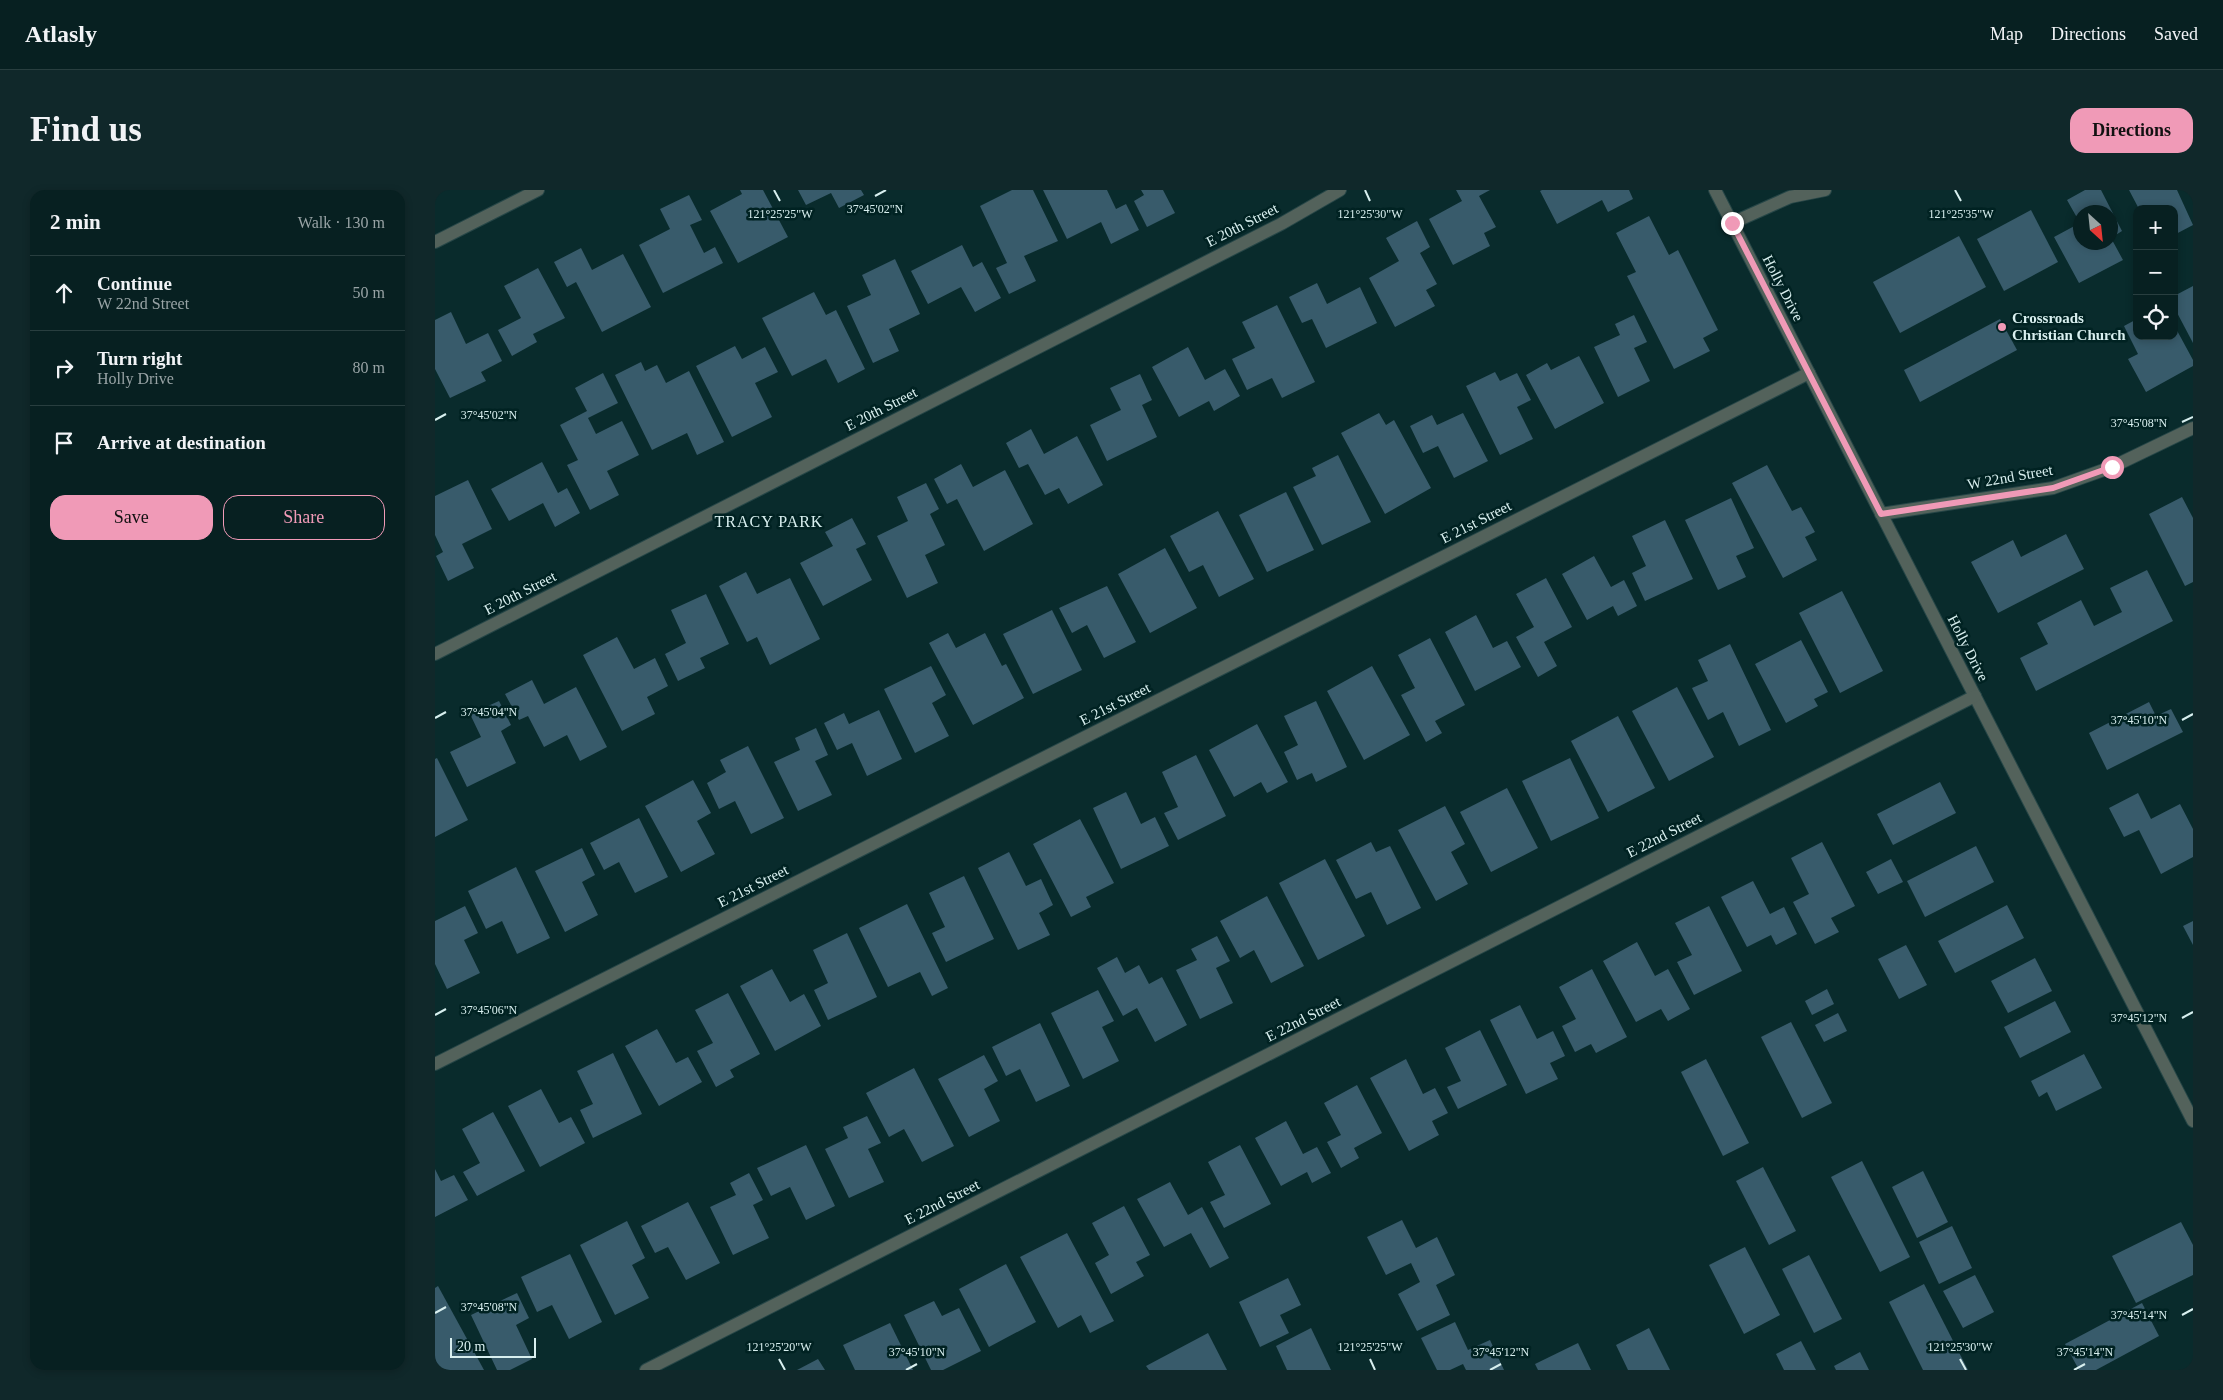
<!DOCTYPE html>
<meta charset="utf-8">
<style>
:root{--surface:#072021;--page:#10282a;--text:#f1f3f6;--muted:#98a3a5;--line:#283e3f;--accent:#f09ab7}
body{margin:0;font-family:Georgia,serif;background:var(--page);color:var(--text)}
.controls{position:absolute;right:15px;top:15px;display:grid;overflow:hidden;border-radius:10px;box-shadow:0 2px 8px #0003}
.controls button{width:45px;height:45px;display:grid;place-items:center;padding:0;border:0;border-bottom:1px solid var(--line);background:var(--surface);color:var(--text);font:25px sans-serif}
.compass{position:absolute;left:1638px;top:15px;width:45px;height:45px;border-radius:50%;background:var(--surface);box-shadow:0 2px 8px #0003;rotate:153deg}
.scale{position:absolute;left:15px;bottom:12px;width:86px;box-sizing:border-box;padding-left:5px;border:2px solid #d8efef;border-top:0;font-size:14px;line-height:18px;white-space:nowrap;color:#d8efef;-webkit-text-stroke:4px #022;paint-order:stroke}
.stop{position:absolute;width:15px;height:15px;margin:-11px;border:4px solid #f09ab7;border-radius:50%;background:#fff}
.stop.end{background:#f09ab7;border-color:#fff;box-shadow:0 1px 5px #0008}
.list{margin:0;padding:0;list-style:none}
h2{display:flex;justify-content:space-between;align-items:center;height:65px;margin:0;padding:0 20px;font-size:21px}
h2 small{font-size:16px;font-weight:400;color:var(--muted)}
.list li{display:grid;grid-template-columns:32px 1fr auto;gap:15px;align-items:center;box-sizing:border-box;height:75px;padding:0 20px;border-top:1px solid var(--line)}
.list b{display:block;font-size:19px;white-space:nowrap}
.list p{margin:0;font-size:16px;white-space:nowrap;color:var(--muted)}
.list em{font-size:16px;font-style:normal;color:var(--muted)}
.actions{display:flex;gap:10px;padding:15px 20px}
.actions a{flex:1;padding:11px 0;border:1px solid var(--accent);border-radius:15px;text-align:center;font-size:18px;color:var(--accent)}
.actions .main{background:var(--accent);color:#111}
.icon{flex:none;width:28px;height:28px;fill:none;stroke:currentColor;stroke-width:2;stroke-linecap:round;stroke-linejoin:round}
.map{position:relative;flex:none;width:1758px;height:1180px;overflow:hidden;border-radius:15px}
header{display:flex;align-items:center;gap:30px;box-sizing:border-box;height:70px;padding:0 25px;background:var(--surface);border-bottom:1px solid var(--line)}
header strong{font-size:24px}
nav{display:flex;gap:28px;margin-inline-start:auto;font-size:18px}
.intro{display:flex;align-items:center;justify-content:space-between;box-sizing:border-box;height:120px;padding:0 30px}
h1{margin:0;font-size:35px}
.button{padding:12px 22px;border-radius:15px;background:var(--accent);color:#111;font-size:18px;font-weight:700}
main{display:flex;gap:30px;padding:0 30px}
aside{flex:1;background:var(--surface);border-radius:15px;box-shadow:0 2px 8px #0003}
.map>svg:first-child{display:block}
.building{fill:#385b6b;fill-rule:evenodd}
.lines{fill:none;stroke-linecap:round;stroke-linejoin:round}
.minor-casing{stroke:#264647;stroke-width:14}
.minor{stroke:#53625b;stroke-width:12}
.route{stroke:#f09ab7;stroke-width:6}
.ticks{fill:none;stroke:#d8efef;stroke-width:2}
.poi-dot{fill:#f09ab7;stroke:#022;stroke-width:2}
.labels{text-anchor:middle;stroke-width:5;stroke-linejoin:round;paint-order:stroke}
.street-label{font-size:15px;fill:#d8efef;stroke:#022}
.poi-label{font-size:15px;font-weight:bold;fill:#d8efef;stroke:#022;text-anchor:start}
.neighbourhood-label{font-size:16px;letter-spacing:1px;fill:#d8efef;stroke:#022}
.ticks-label{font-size:12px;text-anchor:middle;fill:#d8efef;stroke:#022;stroke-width:5;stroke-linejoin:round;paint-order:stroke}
</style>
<header>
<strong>Atlasly</strong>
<nav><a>Map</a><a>Directions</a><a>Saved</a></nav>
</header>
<div class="intro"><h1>Find us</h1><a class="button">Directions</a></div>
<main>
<aside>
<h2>2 min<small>Walk · 130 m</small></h2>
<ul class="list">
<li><svg class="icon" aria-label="ahead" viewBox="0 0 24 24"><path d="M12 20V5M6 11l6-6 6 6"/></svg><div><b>Continue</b><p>W 22nd Street</p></div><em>50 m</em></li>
<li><svg class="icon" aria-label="right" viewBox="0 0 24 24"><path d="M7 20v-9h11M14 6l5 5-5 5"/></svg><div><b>Turn right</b><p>Holly Drive</p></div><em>80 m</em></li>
<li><svg class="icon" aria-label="arrive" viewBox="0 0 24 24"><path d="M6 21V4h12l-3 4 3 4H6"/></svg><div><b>Arrive at destination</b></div></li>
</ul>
<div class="actions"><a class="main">Save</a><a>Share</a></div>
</aside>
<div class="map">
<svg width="1758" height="1180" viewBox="0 0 1758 1180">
<rect width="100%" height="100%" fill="#092b2c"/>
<g class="building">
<path d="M305 0H328L353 47 303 73 275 21 307 4Z"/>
<path d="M363 0H426L429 5 404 18 396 3 371 15Z"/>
<path d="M577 0H598L623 51 589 66 601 91 574 104 561 78 572 73 545 16Z"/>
<path d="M608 0H672L681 19 691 14 704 40 676 54 666 32 632 49Z"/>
<path d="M706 0H728L740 23 712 37 699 11 709 5Z"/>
<path d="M1021 0H1055L1044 6 1061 37 1049 43 1055 56 1018 75 994 29 1027 11Z"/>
<path d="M1107 0H1194L1198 9 1173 22 1167 10 1122 34 1105 1Z"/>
<path d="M1650 0H1666L1687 41 1676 48 1688 70 1644 93 1619 47 1645 33 1632 10ZM1646 22H1676V52H1646Z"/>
<path d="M1694 0H1742L1758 35 1739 45V19H1704Z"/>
<path d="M254 5 267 30 255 35 269 63 280 57 288 73 228 103 204 55 235 39 225 19Z"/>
<path d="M1596 20 1623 72 1569 101 1542 49Z"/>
<path d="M1214 26 1234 65 1243 60 1283 140 1268 148 1275 161 1239 179 1192 86 1201 82 1181 43Z"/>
<path d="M982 31 995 57 985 63 1002 94 991 100 1000 116 960 137 934 88 964 71 951 48Z"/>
<path d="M1524 46 1551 97 1465 143 1438 92Z"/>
<path d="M527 55 538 77 547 72 566 108 540 122 526 97 493 114 476 81Z"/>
<path d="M146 58 157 80 188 64 216 117 167 142 141 92 132 97 119 72Z"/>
<path d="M460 69 485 124 454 139 464 161 438 173 412 116 436 105 427 85Z"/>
<path d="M103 78 130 128 98 144 102 152 77 166 63 140 86 128 69 96Z"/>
<path d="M882 93 892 114 925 97 942 133 891 158 877 129 867 133 854 107Z"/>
<path d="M1758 96V153L1739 117V106Z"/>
<path d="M379 102 391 125 401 120 430 179 403 193 391 169 357 186 327 128Z"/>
<path d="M842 115 880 192 847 208 837 188 812 200 797 169 820 158 807 132Z"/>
<path d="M16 122 31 154 53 143 67 171 46 182 51 191 15 208 0 179V130Z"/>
<path d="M1199 125 1212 152 1199 158 1215 191 1183 207 1159 157 1185 145 1180 134Z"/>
<path d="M1565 129 1582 160 1485 212 1469 180Z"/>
<path d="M1702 129V146H1739V135L1758 170V176L1711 202 1693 169 1703 164 1689 136Z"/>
<path d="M300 156 307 169 330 157 343 182 320 193 337 227 297 247 261 176Z"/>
<path d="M753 157 770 190 790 179 805 206 779 221 774 211 744 227 717 177Z"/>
<path d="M1144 166 1169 213 1120 239 1091 185 1112 173 1116 180Z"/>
<path d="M206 172 210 181 222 175 231 193 254 181 289 252 262 265 252 243 217 260 180 185Z"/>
<path d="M1060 182 1065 191 1082 183 1096 210 1082 217 1098 249 1065 265 1031 196Z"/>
<path d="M168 183 183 213 153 228 161 244 187 231 204 265 172 281 184 305 155 320 132 275 143 270 125 235 152 221 140 198Z"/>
<path d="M705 184 717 210 707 215 722 247 672 271 655 235 686 220 675 198Z"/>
<path d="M944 223 951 235 959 230 996 298 950 324 906 243Z"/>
<path d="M1028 223 1053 271 1019 288 1003 256 988 263 975 236 997 225 1002 235Z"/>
<path d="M596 239 609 264 642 246 668 295 633 314 624 298 610 305 593 274 584 278 571 253Z"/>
<path d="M903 265 936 332 887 355 858 297 881 286 877 278Z"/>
<path d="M107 272 123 303 132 298 145 323 120 337 108 313 74 331 56 299Z"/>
<path d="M526 274 538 297 570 280 598 334 549 361 522 309 512 314 499 289Z"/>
<path d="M1332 275 1357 321 1366 317 1380 342 1370 347 1382 370 1348 388 1297 293Z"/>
<path d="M33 290 57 339 27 354 39 378 13 391 1 366 8 362 0 345V306Z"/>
<path d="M491 293 504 319 495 324 510 355 490 365 503 393 472 408 442 346 473 331 462 307Z"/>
<path d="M851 302 879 360 832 382 804 325Z"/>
<path d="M1747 307 1758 328V392L1750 396 1714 324Z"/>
<path d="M1296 308 1319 358 1301 366 1311 387 1283 400 1250 330Z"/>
<path d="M783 321 819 389 784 407 768 375 754 382 735 346Z"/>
<path d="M417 328 431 354 421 359 437 390 388 416 365 373 398 356 390 342Z"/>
<path d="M1230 330 1258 389 1210 411 1197 383 1211 376 1197 346Z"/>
<path d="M1631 344 1649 379 1563 423 1536 372 1578 350 1586 367Z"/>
<path d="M730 358 762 418 715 443 683 384Z"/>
<path d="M1159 366 1176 397 1189 390 1202 416 1183 426 1178 416 1152 430 1127 384Z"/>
<path d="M1712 380 1738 431 1601 501 1585 468 1613 454 1602 433 1646 410 1659 436 1687 422 1675 398Z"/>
<path d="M311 382 322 404 355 388 385 449 335 475 322 447 312 452 284 396Z"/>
<path d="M1111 388 1137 437 1109 452 1122 476 1103 487 1081 447 1099 437 1081 404Z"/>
<path d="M672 396 701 452 669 468 652 435 637 443 624 418Z"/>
<path d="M1407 401 1448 481 1405 503 1364 423Z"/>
<path d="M271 404 294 454 265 468 270 478 243 491 230 464 251 453 236 420Z"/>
<path d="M617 420 647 480 598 504 568 444Z"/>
<path d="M1041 425 1058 458 1072 451 1086 477 1040 501 1010 442Z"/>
<path d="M513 443 521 458 550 443 567 476 571 474 589 508 538 535 494 453Z"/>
<path d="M182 447 199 479 220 468 233 496 212 507 220 524 187 541 148 465Z"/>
<path d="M995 448 1030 515 1000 531 1007 543 991 552 966 505 980 498 963 465Z"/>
<path d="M1366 450 1393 502 1379 509 1383 516 1351 533 1320 474Z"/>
<path d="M1295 454 1336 540 1304 556 1288 522 1273 530 1257 498 1273 491 1263 470Z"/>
<path d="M496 476 511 505 497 513 514 546 480 563 449 499Z"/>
<path d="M937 476 975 545 929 570 892 501Z"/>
<path d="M97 490 109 514 141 497 172 557 145 571 132 545 109 557 93 526 84 530 70 504Z"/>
<path d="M1242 497 1279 567 1234 591 1197 521Z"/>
<path d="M64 511 76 535 66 541 81 573 32 597 15 562 46 547 35 524Z"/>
<path d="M881 511 912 577 881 592 877 583 862 590 849 562 863 555 849 526Z"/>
<path d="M1714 512 1721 526 1736 519 1748 542 1672 580 1654 543Z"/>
<path d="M444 520 467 569 432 586 417 553 402 560 389 533 409 523 414 534Z"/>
<path d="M1183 526 1220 598 1173 622 1136 551Z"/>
<path d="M822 534 853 592 832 603 826 592 799 607 774 560Z"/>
<path d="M381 538 393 565 380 571 397 605 363 621 339 572 365 560 360 548Z"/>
<path d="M313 556 349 628 316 644 300 611 284 619 272 593 291 582 285 570Z"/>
<path d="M761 565 791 626 743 650 729 623 743 617 727 582Z"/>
<path d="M2 568 33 630 0 647V569Z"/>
<path d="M1135 568 1164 628 1116 651 1087 591Z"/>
<path d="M258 590 276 623 262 631 280 664 246 682 210 616Z"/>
<path d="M1505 592 1521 623 1458 655 1442 624Z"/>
<path d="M1072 598 1103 658 1056 682 1025 622Z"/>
<path d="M691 602 706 634 720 627 734 656 686 679 658 618Z"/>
<path d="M1703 603 1716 629 1745 614 1758 639V667L1726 684 1704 640 1689 647 1674 618Z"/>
<path d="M1010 616 1030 654 1016 662 1033 694 1001 711 963 640Z"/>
<path d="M204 628 233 687 200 703 184 672 169 680 155 653Z"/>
<path d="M645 629 679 693 651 707 656 717 636 727 598 654Z"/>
<path d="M936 652 941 662 955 656 986 718 952 735 936 702 921 709 901 670Z"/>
<path d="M1387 652 1420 716 1396 728 1404 742 1380 754 1358 712 1374 704 1356 668Z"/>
<path d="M1541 656 1559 692 1490 727 1472 691Z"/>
<path d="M147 658 160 685 147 692 163 725 130 742 100 681Z"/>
<path d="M574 662 591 696 606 689 618 715 604 723 615 745 583 760 543 678Z"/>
<path d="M890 669 930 746 883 770 844 693Z"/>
<path d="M1456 669 1468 692 1443 704 1431 682Z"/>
<path d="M81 677 115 748 82 764 67 731 51 739 33 701Z"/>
<path d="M529 686 559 749 511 772 497 743 510 737 494 703Z"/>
<path d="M1318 691 1335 724 1349 717 1362 744 1341 755 1336 745 1312 757 1286 707Z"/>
<path d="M832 706 869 776 836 793 819 760 805 768 785 731Z"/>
<path d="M472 714 513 798 497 806 485 782 453 797 424 738Z"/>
<path d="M1572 715 1589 748 1520 783 1503 751Z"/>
<path d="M30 716 43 743 29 750 45 783 12 799 0 774V731Z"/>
<path d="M1274 716 1307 781 1259 805 1242 772 1257 765 1240 733Z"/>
<path d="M1758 731V755L1748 736Z"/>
<path d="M412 743 442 807 393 830 379 800 393 793 378 760Z"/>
<path d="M782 746 795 771 781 778 798 813 765 829 741 780 762 770 756 759Z"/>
<path d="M1202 752 1220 786 1233 779 1255 819 1233 831 1226 819 1201 832 1168 771Z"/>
<path d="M1471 755 1492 795 1464 809 1443 769Z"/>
<path d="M682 767 690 783 704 775 714 794 727 787 752 835 720 852 702 818 688 826 662 778Z"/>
<path d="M1600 768 1617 801 1573 823 1556 791Z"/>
<path d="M337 779 355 812 369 804 386 836 340 861 305 796Z"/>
<path d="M1157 779 1192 847 1161 863 1156 854 1140 862 1127 836 1141 829 1124 797Z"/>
<path d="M1392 799 1399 814 1377 825 1370 811Z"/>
<path d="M663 800 679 831 667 837 684 871 648 889 616 823Z"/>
<path d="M293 803 325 864 295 880 299 887 281 897 262 861 278 853 260 820Z"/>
<path d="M1620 811 1636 842 1585 868 1569 837Z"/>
<path d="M1085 815 1102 849 1118 841 1130 866 1115 873 1123 889 1091 904 1055 830Z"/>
<path d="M1403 823 1412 841 1389 852 1380 835Z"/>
<path d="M1356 832 1397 913 1367 928 1326 847Z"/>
<path d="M605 833 635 896 601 912 585 879 571 886 557 857Z"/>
<path d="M222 839 241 873 253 867 267 892 224 916 190 856Z"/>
<path d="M1045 840 1072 895 1023 919 1012 897 1026 891 1010 858Z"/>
<path d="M178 863 207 924 158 948 145 920 158 914 142 881Z"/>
<path d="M1649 864 1667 898 1621 921 1612 902 1604 907 1596 891Z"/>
<path d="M549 865 563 891 549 899 565 931 534 947 503 889Z"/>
<path d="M971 869 988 904 1000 898 1013 923 997 931 1004 945 974 961 935 888Z"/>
<path d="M1271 869 1314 953 1288 966 1246 882Z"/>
<path d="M479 878 519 956 487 972 469 939 454 947 431 903Z"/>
<path d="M922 895 947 943 919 958 924 968 906 978 892 952 906 945 889 913Z"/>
<path d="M106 899 124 933 136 927 150 953 105 977 73 916Z"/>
<path d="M58 922 90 981 42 1006 28 982 45 973 27 939Z"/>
<path d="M432 926 446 953 433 959 449 992 414 1008 390 959 413 948 408 937Z"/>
<path d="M851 931 868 964 882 957 896 983 877 993 872 982 846 996 820 948Z"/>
<path d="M371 955 400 1016 371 1030 355 997 336 1006 322 978Z"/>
<path d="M805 955 836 1014 789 1038 775 1012 790 1005 773 972Z"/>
<path d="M1427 971 1475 1067 1445 1082 1396 987Z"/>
<path d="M1328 977 1361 1041 1334 1055 1301 991Z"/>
<path d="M0 979 6 991 19 985 33 1010 0 1027Z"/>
<path d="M1488 981 1513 1032 1482 1048 1457 997Z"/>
<path d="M314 983 328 1010 318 1015 334 1048 298 1065 275 1017 301 1005 295 993Z"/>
<path d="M735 992 753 1025 767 1017 794 1068 775 1078 756 1043 729 1057 702 1009Z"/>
<path d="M253 1012 285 1073 251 1090 233 1057 220 1063 206 1036Z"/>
<path d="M689 1016 715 1065 701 1072 709 1086 676 1104 660 1073 674 1065 657 1033Z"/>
<path d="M967 1030 981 1058 1002 1047 1020 1085 1001 1095 1015 1125 982 1141 963 1104 985 1092 976 1073 951 1085 932 1047Z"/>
<path d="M192 1031 210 1068 197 1075 214 1108 180 1125 145 1055Z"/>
<path d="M1746 1032 1758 1055V1085L1701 1113 1677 1066Z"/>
<path d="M1517 1036 1537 1078 1504 1094 1484 1052Z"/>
<path d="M632 1043 679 1131 655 1143 646 1125 623 1138 585 1067Z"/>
<path d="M1310 1057 1345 1125 1309 1144 1274 1075Z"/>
<path d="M135 1064 167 1132 134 1149 117 1115 102 1122 86 1087Z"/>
<path d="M1374 1065 1407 1129 1379 1143 1347 1079Z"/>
<path d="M571 1074 601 1132 554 1157 524 1099Z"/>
<path d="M1540 1085 1559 1122 1528 1138 1508 1101Z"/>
<path d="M853 1088 866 1115 845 1125 854 1143 825 1157 804 1112Z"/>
<path d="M1489 1094 1533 1180H1488L1454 1112Z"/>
<path d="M3 1096 49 1180H2L0 1176V1098Z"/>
<path d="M82 1103 94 1128 81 1135 97 1169 75 1180H62L36 1125Z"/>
<path d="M499 1111 507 1126 524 1118 546 1161 508 1180H496L469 1125Z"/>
<path d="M1707 1113 1724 1146 1661 1180H1644L1630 1154Z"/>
<path d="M1020 1132 1033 1160 1055 1150 1069 1180H1031L1028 1174 1015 1180H1002L986 1148Z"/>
<path d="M455 1133 478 1180H420L408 1155Z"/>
<path d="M876 1138 896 1180H852L841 1156Z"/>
<path d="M1214 1138 1235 1180H1193L1181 1155Z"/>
<path d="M773 1143 792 1180H714L711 1176Z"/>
<path d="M1366 1151 1381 1180H1349L1341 1164Z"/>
<path d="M1143 1153 1156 1180H1103L1100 1174Z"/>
<path d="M1425 1162 1434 1180H1401L1399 1176Z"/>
<path d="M383 1169 390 1180H362Z"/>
</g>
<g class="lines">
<defs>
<g id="minor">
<path d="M1280 0 1758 931"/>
<path d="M1297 33 1355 7 1390 0"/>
<path d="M0 52 103 0"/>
<path d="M1446 324 1618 298 1677 277 1758 238"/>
<path d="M0 464 846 34 905 0"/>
<path d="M0 874 1374 183"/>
<path d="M211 1180 1540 506"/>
</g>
</defs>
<use href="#minor" class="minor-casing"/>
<use href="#minor" class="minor"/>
</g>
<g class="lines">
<path class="route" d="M1297 33 1446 324 1618 298 1677 277"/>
</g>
<path class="ticks" d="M339 0 345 11M930 0 935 11M1520 0 1526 11M440 6 451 0M0 230 11 224M1747 232 1758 227M0 528 11 522M1747 530 1758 524M0 825 11 819M1747 828 1758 822M0 1123 11 1117M1747 1125 1758 1119M344 1169 350 1180M935 1169 940 1180M1525 1169 1531 1180M471 1180 482 1174M1055 1180 1066 1174M1639 1180 1650 1174"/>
<circle class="poi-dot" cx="1567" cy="137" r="5"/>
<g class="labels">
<g class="street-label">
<text transform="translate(807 35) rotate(-27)" y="5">E 20th Street</text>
<text transform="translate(1348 98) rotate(63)" y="5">Holly Drive</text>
<text transform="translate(446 219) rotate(-27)" y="5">E 20th Street</text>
<text transform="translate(1575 287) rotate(-10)" y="5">W 22nd Street</text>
<text transform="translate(1041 332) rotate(-27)" y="5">E 21st Street</text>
<text transform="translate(85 403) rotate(-27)" y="5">E 20th Street</text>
<text transform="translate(1533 458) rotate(63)" y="5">Holly Drive</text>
<text transform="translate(680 514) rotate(-27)" y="5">E 21st Street</text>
<text transform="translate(1229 645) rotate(-27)" y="5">E 22nd Street</text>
<text transform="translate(318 696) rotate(-27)" y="5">E 21st Street</text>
<text transform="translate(868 829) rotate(-27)" y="5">E 22nd Street</text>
<text transform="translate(507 1012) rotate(-27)" y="5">E 22nd Street</text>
</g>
<g class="poi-label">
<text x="1577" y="133">Crossroads<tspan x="1577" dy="17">Christian Church</tspan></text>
</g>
<g class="neighbourhood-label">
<text x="334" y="337">TRACY PARK</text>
</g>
</g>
<g class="ticks-label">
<text x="440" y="23">37°45'02"N</text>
<text x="345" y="28">121°25'25"W</text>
<text x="935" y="28">121°25'30"W</text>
<text x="1526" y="28">121°25'35"W</text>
<text x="54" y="229">37°45'02"N</text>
<text x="1704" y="237">37°45'08"N</text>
<text x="54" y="526">37°45'04"N</text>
<text x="1704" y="534">37°45'10"N</text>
<text x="54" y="824">37°45'06"N</text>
<text x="1704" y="832">37°45'12"N</text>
<text x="54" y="1121">37°45'08"N</text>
<text x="1704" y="1129">37°45'14"N</text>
<text x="344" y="1161">121°25'20"W</text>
<text x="935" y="1161">121°25'25"W</text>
<text x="1525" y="1161">121°25'30"W</text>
<text x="482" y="1166">37°45'10"N</text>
<text x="1066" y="1166">37°45'12"N</text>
<text x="1650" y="1166">37°45'14"N</text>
</g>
</svg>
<div class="controls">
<button>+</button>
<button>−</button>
<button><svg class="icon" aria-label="locate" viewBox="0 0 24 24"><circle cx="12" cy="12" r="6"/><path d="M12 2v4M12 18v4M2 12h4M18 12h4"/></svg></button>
</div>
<svg class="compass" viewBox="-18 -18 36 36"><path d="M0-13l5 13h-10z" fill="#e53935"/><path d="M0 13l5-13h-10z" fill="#98a3a5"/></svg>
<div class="scale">20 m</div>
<div class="stop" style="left:1677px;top:277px"></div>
<div class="stop end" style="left:1297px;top:33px"></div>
</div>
</main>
